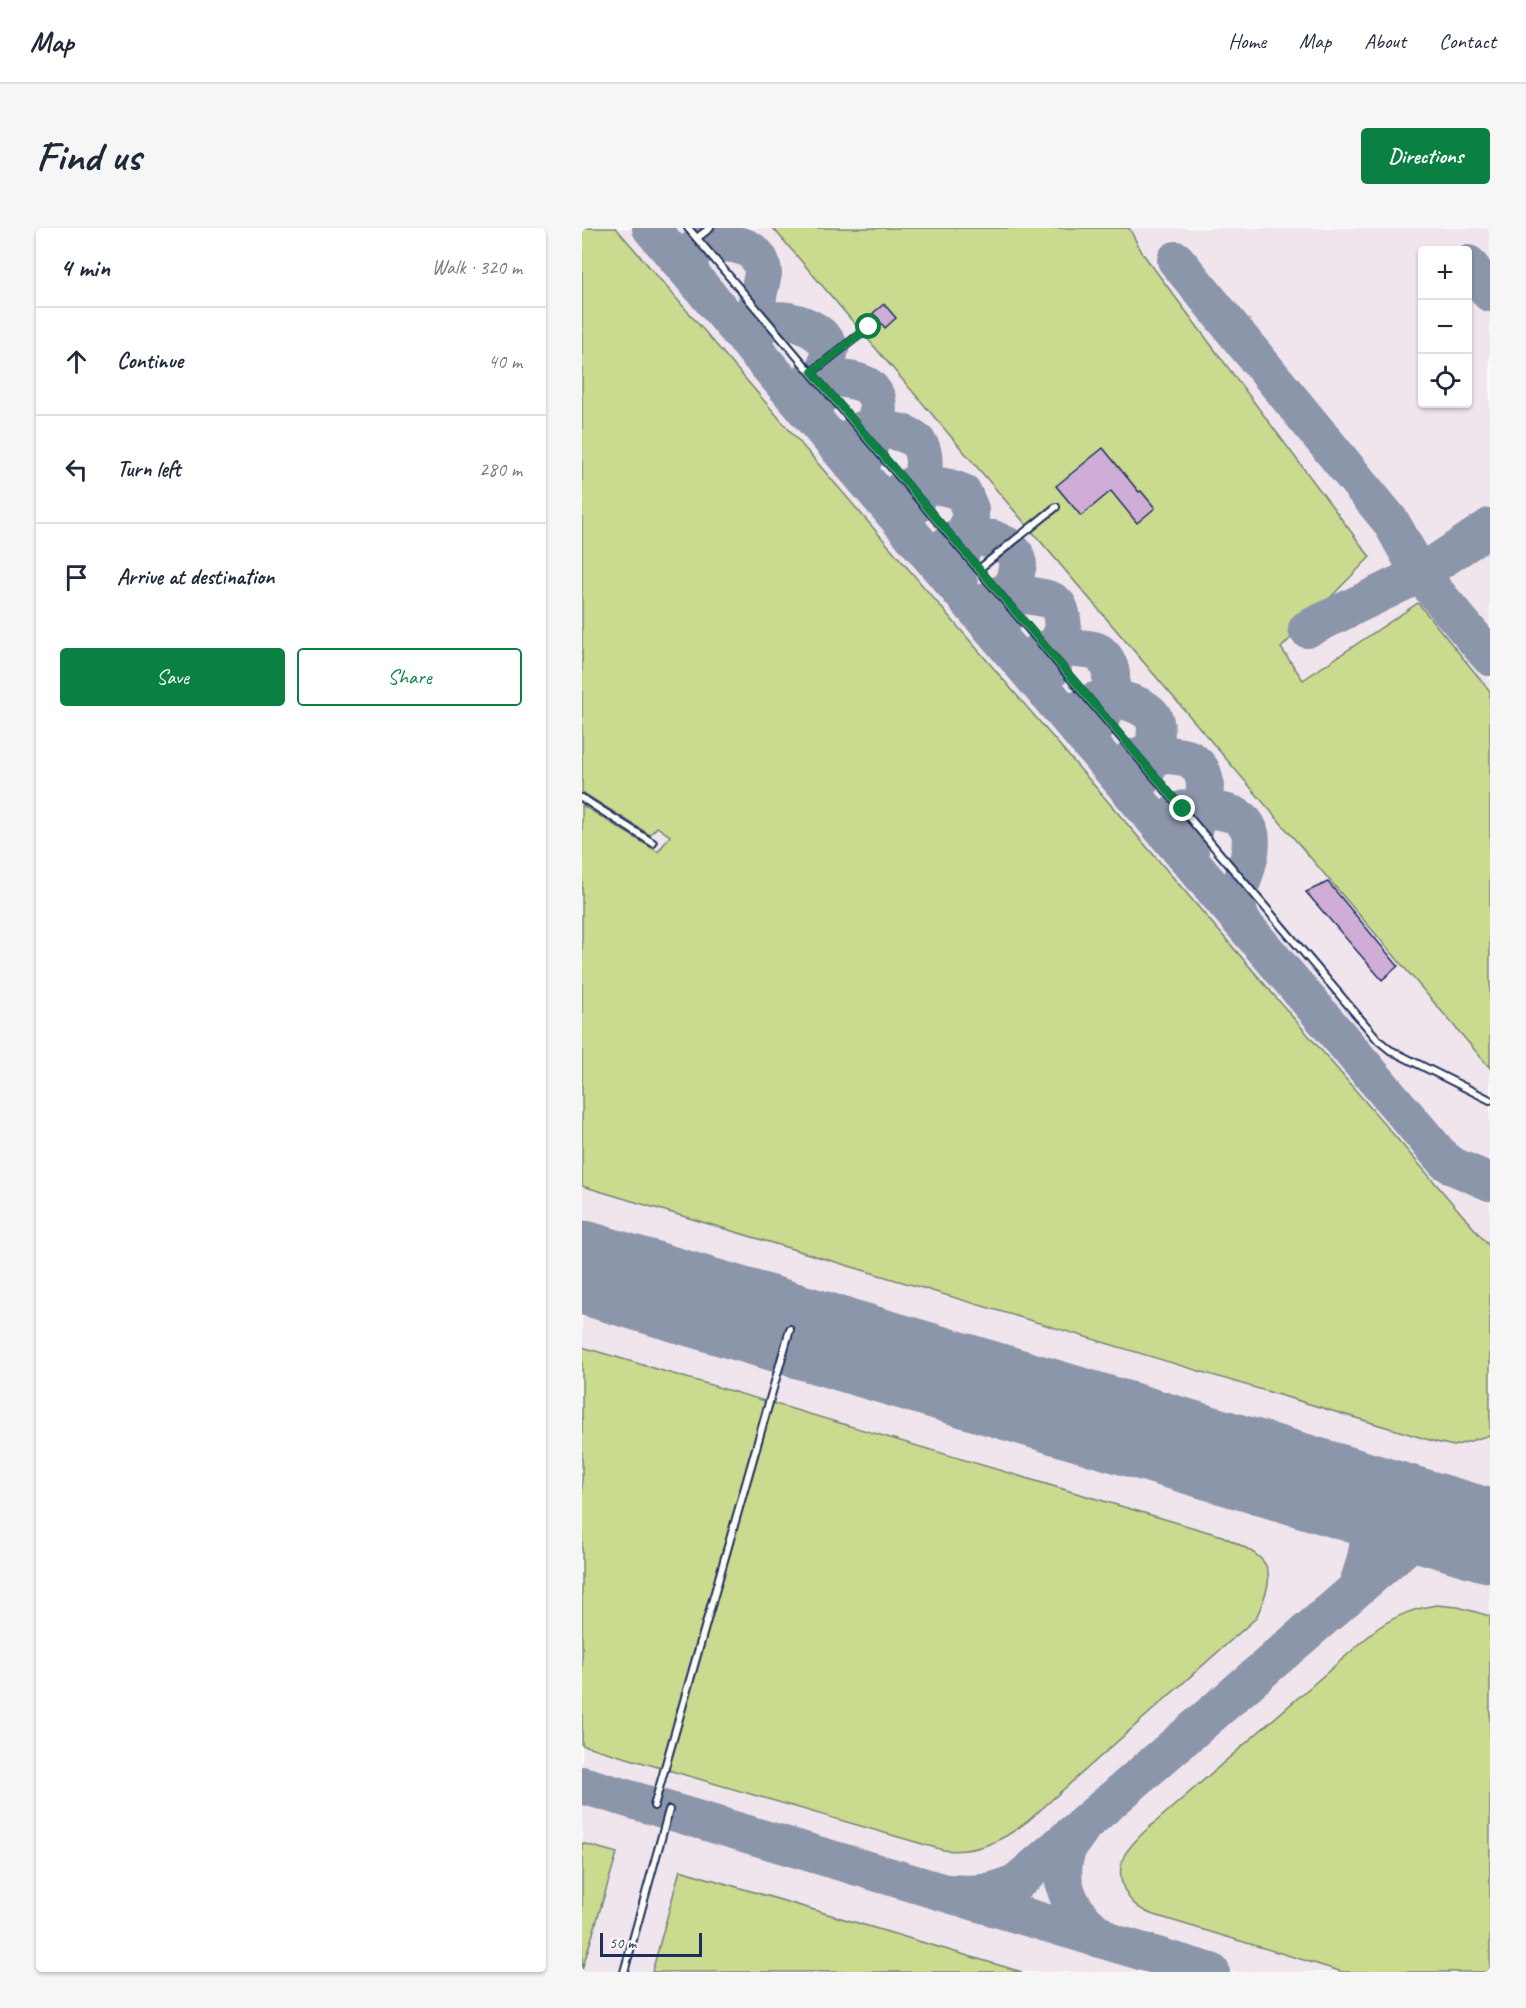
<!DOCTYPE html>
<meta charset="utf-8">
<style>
:root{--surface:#fff;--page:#f6f6f7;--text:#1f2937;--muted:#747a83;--line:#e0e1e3;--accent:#0b8043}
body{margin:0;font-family:Caveat,sans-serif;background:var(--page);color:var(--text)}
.controls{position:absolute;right:18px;top:18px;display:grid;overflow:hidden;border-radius:6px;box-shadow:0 2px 4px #0004}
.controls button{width:54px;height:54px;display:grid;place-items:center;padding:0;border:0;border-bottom:2px solid var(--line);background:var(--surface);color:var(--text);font:30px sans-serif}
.scale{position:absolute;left:18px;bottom:15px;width:102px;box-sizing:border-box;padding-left:6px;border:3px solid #1b2f5e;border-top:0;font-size:16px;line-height:21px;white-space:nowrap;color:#1b2f5e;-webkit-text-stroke:4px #fdfcf7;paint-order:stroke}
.stop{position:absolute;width:18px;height:18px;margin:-14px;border:4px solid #0b8043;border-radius:50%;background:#fff}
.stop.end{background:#0b8043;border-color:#fff;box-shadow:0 2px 6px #0008}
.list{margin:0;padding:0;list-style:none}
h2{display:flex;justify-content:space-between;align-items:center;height:78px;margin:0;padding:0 24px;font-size:26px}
h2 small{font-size:20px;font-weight:400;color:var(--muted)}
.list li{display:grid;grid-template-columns:39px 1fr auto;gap:18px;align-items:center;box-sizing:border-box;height:108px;padding:0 24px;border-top:2px solid var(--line)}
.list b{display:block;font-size:22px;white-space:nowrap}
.list em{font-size:20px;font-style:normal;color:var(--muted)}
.actions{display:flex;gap:12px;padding:18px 24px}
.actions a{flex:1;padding:14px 0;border:2px solid var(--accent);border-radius:6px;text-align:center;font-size:21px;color:var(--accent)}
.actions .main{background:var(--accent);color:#fff}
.icon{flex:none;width:33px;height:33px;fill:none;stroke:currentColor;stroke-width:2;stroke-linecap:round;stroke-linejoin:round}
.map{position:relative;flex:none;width:908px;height:1744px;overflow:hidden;border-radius:6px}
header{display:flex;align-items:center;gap:36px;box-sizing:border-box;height:84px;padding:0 30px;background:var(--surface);border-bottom:2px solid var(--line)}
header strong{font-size:28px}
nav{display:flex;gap:33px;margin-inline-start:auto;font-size:21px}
.intro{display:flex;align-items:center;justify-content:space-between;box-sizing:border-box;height:144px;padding:0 36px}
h1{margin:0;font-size:42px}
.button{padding:15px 27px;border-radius:6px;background:var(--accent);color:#fff;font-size:21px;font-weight:700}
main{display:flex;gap:36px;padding:0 36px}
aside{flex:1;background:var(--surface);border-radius:6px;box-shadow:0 2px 4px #0004}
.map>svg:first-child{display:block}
.built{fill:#f0e4ed;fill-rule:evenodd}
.green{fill:#cada8e;stroke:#728476;stroke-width:1.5}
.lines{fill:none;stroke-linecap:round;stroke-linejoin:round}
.taxiway{stroke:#8c96aa;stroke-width:38}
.runway{stroke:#8c96aa;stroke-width:93}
.building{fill:#d0add7;stroke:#1b2f5e;stroke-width:1.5}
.lane-casing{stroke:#1b2f5e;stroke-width:10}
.lane{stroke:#fdfcf7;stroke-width:6}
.route{stroke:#0b8043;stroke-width:8}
</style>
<header>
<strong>Map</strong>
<nav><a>Home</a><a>Map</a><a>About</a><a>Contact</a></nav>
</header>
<div class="intro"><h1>Find us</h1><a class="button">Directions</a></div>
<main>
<aside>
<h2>4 min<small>Walk · 320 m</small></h2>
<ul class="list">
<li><svg class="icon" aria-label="ahead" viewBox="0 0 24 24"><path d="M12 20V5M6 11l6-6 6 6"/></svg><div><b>Continue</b></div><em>40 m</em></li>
<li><svg class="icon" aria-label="left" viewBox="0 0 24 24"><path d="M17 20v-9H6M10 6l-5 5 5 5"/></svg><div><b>Turn left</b></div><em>280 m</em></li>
<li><svg class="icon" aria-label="arrive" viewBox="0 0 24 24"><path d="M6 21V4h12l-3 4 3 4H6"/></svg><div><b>Arrive at destination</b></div></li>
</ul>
<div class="actions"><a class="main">Save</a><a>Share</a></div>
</aside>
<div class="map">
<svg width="908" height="1744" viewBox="0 0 908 1744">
<rect width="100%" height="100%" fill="#fdfcf7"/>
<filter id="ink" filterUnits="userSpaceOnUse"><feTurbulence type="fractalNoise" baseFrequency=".0167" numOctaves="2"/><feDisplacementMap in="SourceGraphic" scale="12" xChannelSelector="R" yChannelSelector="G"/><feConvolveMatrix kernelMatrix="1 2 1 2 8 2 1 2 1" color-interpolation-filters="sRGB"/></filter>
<g filter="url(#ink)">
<path class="built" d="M0 0H908V1744H0ZM840 22H886V176H840Z"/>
<g class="green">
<path d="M0 0H34L908 1019V1207L872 1218 854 1214 0 958V577L76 624 88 608 75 599 68 607 0 564Z"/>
<path d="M191 0H547L561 26 788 329 699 420 721 452 836 375 908 463V840Z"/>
<path d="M0 1119 640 1308C688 1331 698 1337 674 1390L446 1593C420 1613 394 1626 361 1622L0 1517Z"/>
<path d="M854 1377 876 1379 908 1388V1744H761L569 1686C545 1677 531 1651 543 1626 548 1618 555 1611 562 1604L796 1400C815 1387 831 1381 854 1377Z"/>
<path d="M0 1615 35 1625 0 1742Z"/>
<path d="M98 1642 440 1744H70Z"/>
</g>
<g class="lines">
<g class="taxiway">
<path d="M69 0 863 933 873 939 908 954"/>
<path d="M594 32 809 294 838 346 908 429"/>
<path d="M886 36 908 65"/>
<path d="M110 48C101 20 117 15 140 15 161 16 180 22 181 46L169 100 171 120"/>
<path d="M175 125C174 121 172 115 173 111 174 78 239 93 248 121L237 171"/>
<path d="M222 180C215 150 230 146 256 150 265 152 276 152 284 157 289 160 293 166 295 171 299 188 289 210 285 226"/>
<path d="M268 234C264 220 267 210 279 202 346 199 352 221 331 280"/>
<path d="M314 287C302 246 360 255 381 265L388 281V289L375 340V348L379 364"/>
<path d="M362 320 372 311 383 309 411 311 426 318 433 326 436 336 424 388"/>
<path d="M407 397C398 362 425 362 450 368 456 369 463 370 468 372 476 375 479 383 480 391 483 404 473 427 470 441"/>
<path d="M725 401 838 346 908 299"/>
<path d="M453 451C443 418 470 417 493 420 502 421 514 420 520 427 525 432 529 441 529 448 530 463 522 480 518 494"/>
<path d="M500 507C499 502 497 497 497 493 494 459 567 469 573 494 577 511 567 532 563 548"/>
<path d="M549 563C533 528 558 523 587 527 593 528 600 528 605 530 611 532 619 540 621 546 631 575 599 605 610 635"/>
<path d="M595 584C607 577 623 581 636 583 679 588 671 619 661 651 659 655 656 660 655 664 653 674 656 683 659 692"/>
<path d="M768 1266C773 1271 779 1275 782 1280 795 1300 782 1339 775 1359"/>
<path d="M0 1557 629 1744"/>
<path d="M498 1602C494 1608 488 1615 485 1622 472 1657 494 1693 524 1711"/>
<path d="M367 1665C394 1667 410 1666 435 1654L829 1314C860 1300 876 1305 908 1302"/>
</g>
<path class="runway" d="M0 1039 908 1308"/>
</g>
<g class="building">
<path d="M302 76 314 90 303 100 291 85Z"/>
<path d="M521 220 557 264 559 263 573 280 555 295 529 263 499 288 474 258Z"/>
<path d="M746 654 816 738 800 752 724 664Z"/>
</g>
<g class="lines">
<defs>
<g id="lane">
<path d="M106 0 797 813 808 822 908 872"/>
<path d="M115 10 128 0"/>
<path d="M230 144 287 99"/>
<path d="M397 341 474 279"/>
<path d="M0 570 71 615"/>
<path d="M72 1578 208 1101"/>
<path d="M42 1744 87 1582"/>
</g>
</defs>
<use href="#lane" class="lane-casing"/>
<use href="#lane" class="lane"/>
</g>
</g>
<g class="lines" filter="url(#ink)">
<path class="route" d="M287 99 230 144 601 581"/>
</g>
</svg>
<div class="controls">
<button>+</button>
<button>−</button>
<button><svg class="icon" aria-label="locate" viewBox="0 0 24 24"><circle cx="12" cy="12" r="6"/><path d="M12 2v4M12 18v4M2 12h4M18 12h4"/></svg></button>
</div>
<div class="scale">50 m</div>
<div class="stop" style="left:287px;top:99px"></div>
<div class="stop end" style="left:601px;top:581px"></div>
</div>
</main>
